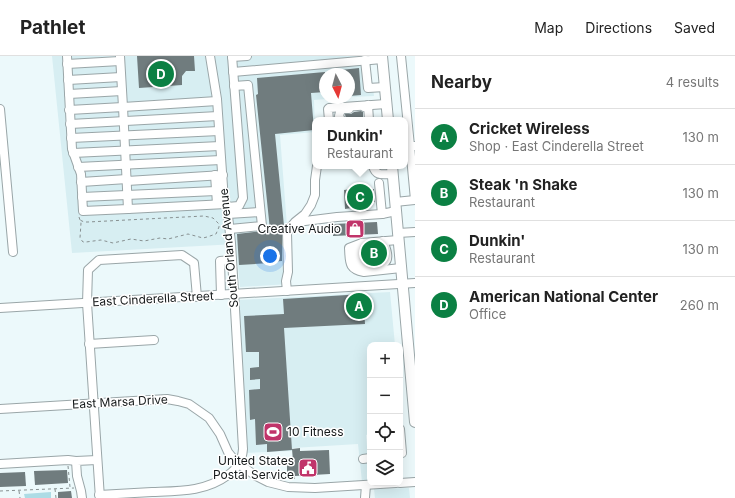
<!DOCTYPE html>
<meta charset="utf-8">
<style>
:root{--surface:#fff;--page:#f6f6f6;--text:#222;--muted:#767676;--line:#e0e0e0;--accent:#0b8043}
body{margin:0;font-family:Inter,sans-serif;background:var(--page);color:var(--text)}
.controls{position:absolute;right:12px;bottom:12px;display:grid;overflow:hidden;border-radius:8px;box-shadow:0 4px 16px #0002}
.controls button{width:36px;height:36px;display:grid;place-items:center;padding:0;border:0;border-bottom:1px solid var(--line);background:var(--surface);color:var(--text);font:20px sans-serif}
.compass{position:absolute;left:319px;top:12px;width:36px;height:36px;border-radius:50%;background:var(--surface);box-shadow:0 4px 16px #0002;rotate:174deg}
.you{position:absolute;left:270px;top:200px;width:14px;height:14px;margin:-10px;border:3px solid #fff;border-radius:50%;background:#1a73e8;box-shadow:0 0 0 6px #1a73e833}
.badge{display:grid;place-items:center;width:26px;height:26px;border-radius:50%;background:var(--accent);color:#fff;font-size:13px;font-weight:700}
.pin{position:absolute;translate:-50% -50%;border:2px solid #fff;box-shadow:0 1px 4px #0006}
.popup{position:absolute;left:312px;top:61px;width:96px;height:52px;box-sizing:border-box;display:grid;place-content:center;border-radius:8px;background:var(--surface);filter:drop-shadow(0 1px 3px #0005);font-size:13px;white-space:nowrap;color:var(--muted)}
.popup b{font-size:15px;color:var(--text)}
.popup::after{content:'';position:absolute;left:50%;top:100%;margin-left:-8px;border:8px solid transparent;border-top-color:var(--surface)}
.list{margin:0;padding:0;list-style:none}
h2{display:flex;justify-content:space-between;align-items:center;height:52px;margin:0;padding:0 16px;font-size:17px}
h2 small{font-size:13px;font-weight:400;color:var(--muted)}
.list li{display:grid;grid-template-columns:26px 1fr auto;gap:12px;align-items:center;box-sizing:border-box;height:56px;padding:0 16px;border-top:1px solid var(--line)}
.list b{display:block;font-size:15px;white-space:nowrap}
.list p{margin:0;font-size:13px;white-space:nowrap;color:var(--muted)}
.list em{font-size:13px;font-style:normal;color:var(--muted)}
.icon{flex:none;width:22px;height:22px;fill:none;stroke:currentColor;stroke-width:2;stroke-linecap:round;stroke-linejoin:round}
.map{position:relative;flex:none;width:415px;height:442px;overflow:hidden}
header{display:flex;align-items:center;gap:24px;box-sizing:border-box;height:56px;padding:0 20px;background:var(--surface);border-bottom:1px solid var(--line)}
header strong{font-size:19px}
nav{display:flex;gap:22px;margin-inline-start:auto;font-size:14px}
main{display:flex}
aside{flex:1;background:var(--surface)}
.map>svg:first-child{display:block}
.built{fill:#d7eef2}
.green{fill:#addce5}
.building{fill:#707c7e}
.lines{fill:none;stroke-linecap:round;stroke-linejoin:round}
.minor-casing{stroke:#9aa6a8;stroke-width:10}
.major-casing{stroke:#9aa6a8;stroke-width:12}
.path{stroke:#879091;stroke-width:1;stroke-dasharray:3 3;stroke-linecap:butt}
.minor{stroke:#fff;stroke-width:8}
.major{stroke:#fff;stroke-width:10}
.labels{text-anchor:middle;stroke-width:3;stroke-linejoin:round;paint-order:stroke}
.poi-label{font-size:12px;fill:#141819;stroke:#fff;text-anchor:end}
.street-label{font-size:12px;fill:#141819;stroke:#fff}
</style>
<header>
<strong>Pathlet</strong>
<nav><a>Map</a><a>Directions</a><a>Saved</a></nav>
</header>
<main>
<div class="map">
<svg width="415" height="442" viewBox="0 0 415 442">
<rect width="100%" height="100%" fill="#ecf9fb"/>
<g class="built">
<path d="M52 0H369L374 40 349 41V18H325V42H340L314 44 315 76 280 79 288 183 290 228 240 231 236 188 72 197Z"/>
<path d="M390 236 395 289H370V378L366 379 370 425 362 426 358 388 293 392 292 395 245 397V376L239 244Z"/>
<path d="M409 432 410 442H375L374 433Z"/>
</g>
<path class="green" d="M51 436V442H25L24 438Z"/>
<g class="building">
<path d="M137 0H194L195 15H186L182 20V29L139 32Z"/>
<path d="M359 12 361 39 349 40V18H332V15Z"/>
<path d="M325 16V36L311 37 314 74 275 78 284 170 282 172V205L270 206V207L239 209 237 178 263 175 266 174H270L256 39 258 38 257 22Z"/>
<path d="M361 55 363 56V61L358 62V63H346L345 58H351L354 56Z"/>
<path d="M351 133V135L374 133 375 146 366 147V148L358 149V151L345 153 344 134Z"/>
<path d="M377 166 378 178 333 180V168Z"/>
<path d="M380 191 381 198V202L367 203 366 192Z"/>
<path d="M363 238 365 268 284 272 292 394 267 396V388L256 389 255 363 250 364 249 334 260 333V323L250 324V312L259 311V296H246L244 260 284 258 283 243Z"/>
<path d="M300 392V395L329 394 330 418 295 420V423H287V405H293L292 393Z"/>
<path d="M67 414 68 427 35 429 34 415Z"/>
<path d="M25 416 26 430 0 431V417Z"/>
<path d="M71 435 72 442H58V436Z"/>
</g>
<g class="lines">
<defs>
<g id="minor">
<path d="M67 0 72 93 81 118 83 155 128 153 123 51 69 54"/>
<path d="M120 0 123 51 217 45"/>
<path d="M401 0 410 90"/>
<path d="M232 1 247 0"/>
<path d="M365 4 368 32 385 31"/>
<path d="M67 8 120 5"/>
<path d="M233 16 382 3"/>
<path d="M68 24 121 21"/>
<path d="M69 38 122 35"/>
<path d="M364 51 368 49 369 64"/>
<path d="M0 53 13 196"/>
<path d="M329 64 328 53 329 52 386 48"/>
<path d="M341 64 339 60 340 56 343 53H349"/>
<path d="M70 68 218 60"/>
<path d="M71 82 219 75"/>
<path d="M414 90H410L415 144"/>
<path d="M73 97 220 90"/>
<path d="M373 110C376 121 383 118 392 118"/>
<path d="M78 111 221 104"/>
<path d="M215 119 217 148"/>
<path d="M127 125 223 119"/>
<path d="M81 126 127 123"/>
<path d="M379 127 382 158 396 155"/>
<path d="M82 141 216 135"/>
<path d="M395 146 415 144"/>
<path d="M227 151 239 150 243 142 232 0"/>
<path d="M128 153 226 148"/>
<path d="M228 158 260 156"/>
<path d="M297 166 337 161 382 158"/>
<path d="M230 173 262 170 248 29 234 30"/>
<path d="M398 177 415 176"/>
<path d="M398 184 362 187 349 192C350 206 348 213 364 216L401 212"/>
<path d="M362 187 357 192 356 202 358 208 361 209C364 209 382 208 384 207 391 203 385 190 383 185"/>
<path d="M287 235 286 225 288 216 287 177 289 173 295 166 305 158 311 149 315 139V124L317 110"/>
<path d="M221 239 220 205 232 204"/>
<path d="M0 252 415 227"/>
<path d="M89 288 154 284"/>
<path d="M0 353 167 343 178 345 189 348 209 362 220 378 228 396 236 406 256 420 268 426 288 431 315 432 396 427"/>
<path d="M400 373 402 397H400"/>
<path d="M363 403 370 402"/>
<path d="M0 408 68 404 76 405"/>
<path d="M400 427 415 426"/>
<path d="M99 439C117 438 134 437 152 436 179 435 205 436 228 419 238 412 242 405 243 393L235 253 231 187 227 151 224 145 217 43 210 0"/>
<path d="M82 442 81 435 77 420 76 405 97 404"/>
<path d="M100 442 87 247 88 214 99 204 182 199 194 207 197 241"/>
<path d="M365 442 366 429"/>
</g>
<g id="major">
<path d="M382 0 388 64"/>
<path d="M392 110 415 366"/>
</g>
</defs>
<use href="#minor" class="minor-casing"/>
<use href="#major" class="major-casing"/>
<g class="path">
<path d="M79 161 81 167 80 182 83 186H86L101 184 113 187 131 183 144 185 160 182 168 183 188 178 203 182 207 181 216 178 219 171V168L213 162 204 160 88 166H84L80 164"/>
<path d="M68 410 70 431"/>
<path d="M55 433 56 442"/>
<path d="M0 435 74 432"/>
<path d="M19 435 20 442"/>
</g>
<use href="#minor" class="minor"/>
<use href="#major" class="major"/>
</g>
<defs>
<symbol id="shop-square" viewBox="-11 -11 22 22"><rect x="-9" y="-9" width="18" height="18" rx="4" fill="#c0346a" stroke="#fff"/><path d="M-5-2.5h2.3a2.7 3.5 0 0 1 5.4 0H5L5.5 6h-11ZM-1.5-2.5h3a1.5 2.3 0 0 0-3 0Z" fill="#fff"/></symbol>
<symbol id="stadium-square" viewBox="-11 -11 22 22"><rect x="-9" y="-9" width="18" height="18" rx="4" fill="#c0346a" stroke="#fff"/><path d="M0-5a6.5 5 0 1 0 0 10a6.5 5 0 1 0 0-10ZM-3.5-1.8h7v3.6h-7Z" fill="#fff"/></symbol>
<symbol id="civic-square" viewBox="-11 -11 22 22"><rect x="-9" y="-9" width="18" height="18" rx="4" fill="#c0346a" stroke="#fff"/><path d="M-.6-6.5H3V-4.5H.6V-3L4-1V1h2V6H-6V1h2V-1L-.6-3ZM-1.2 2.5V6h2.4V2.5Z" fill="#fff"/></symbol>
</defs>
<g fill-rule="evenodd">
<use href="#shop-square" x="344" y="162" width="22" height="22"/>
<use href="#stadium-square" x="262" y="365" width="22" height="22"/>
<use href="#civic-square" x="297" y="401" width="22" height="22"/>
</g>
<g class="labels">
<g class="poi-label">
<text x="341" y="177">Creative Audio</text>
<text x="287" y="380" text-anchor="start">10 Fitness</text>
<text x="294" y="409">United States<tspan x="294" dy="14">Postal Service</tspan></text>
</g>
<g class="street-label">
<text transform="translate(229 192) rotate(-95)" y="4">South Orland Avenue</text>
<text transform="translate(153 243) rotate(-3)" y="4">East Cinderella Street</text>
<text transform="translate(120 346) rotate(-3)" y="4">East Marsa Drive</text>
</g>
</g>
</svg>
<div class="controls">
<button>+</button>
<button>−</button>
<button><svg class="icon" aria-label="locate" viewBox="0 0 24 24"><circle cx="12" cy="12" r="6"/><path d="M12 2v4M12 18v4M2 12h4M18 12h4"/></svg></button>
<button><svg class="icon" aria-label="layers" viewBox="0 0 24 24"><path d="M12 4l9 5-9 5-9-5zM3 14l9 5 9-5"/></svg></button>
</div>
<svg class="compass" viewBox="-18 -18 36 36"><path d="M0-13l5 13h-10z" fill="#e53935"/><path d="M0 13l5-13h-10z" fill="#767676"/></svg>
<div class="you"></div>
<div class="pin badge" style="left:359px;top:250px">A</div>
<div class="pin badge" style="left:374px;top:197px">B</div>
<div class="pin badge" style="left:360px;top:141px">C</div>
<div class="popup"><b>Dunkin'</b>Restaurant</div>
<div class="pin badge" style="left:161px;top:18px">D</div>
</div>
<aside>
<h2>Nearby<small>4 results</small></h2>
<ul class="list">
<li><span class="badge">A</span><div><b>Cricket Wireless</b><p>Shop · East Cinderella Street</p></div><em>130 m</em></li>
<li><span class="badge">B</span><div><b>Steak 'n Shake</b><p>Restaurant</p></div><em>130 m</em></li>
<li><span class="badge">C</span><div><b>Dunkin'</b><p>Restaurant</p></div><em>130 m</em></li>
<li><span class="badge">D</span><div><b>American National Center</b><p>Office</p></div><em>260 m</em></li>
</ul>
</aside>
</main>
